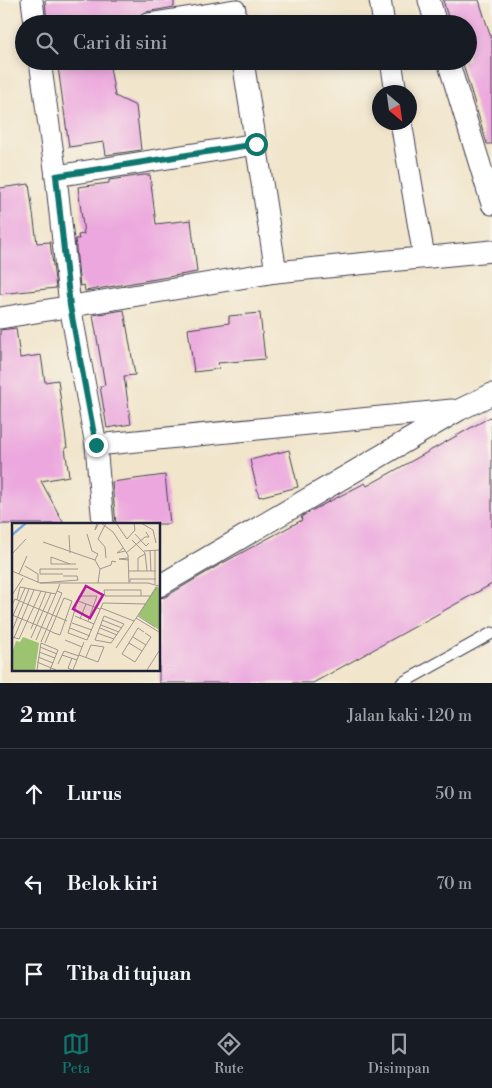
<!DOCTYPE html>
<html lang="id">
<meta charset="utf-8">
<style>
:root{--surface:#171b24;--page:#20242c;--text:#f1f3f6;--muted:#9ea1a6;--line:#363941;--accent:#0f766e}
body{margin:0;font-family:"Libre Bodoni",serif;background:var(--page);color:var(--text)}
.compass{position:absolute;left:372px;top:85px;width:45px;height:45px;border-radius:50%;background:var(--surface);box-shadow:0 2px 8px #0003;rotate:151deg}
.stop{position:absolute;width:15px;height:15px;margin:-11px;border:4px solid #0f766e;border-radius:50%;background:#fff}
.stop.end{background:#0f766e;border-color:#fff;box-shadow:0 1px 5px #0008}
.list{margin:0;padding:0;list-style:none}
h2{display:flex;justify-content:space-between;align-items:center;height:65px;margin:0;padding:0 20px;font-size:21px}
h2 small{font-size:16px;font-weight:400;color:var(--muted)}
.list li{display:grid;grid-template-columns:32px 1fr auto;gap:15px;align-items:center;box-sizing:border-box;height:90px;padding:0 20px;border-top:1px solid var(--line)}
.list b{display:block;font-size:19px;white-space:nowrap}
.list em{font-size:16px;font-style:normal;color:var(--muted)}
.icon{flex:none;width:28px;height:28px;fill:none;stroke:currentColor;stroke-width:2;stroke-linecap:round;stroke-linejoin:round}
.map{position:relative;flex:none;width:492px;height:683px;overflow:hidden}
.search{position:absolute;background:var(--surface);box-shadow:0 2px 8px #0003;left:15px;right:15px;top:15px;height:55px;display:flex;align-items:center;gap:12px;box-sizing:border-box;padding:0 18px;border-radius:28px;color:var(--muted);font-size:19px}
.sheet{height:335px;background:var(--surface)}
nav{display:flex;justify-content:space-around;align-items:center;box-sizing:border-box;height:70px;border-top:1px solid var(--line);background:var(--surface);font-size:14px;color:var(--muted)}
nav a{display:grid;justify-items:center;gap:2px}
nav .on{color:var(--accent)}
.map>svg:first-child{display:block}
.building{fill:#eca8de}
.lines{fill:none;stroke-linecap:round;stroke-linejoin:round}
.service-casing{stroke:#413f51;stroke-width:13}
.minor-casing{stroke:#413f51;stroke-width:23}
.service{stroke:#fff;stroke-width:11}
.minor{stroke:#fff;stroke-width:21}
.route{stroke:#0f766e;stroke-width:6}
.inset-river{fill:none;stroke:#77aae4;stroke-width:2.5}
.inset-road{fill:none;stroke:#9e9791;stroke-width:1}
.view{fill:#b5179e;fill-opacity:0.15;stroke:#b5179e;stroke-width:2.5}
.inset-edge{fill:none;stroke:#22223b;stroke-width:2.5}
</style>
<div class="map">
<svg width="492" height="683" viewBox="0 0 492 683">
<rect width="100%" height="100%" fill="#f7f3e8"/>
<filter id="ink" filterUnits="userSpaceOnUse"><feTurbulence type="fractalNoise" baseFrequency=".02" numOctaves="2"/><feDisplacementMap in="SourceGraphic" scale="10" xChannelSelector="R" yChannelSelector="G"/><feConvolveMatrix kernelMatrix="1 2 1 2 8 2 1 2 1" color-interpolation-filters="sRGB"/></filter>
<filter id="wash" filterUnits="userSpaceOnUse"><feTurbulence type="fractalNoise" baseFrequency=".0096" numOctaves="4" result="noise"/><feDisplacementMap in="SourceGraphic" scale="20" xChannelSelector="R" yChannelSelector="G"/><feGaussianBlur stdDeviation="1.12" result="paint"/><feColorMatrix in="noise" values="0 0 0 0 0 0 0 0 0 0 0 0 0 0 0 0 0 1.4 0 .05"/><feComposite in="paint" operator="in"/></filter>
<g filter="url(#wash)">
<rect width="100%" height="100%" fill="#f1e5cb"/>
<g id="blocks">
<g class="building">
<path d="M45 0H174V7L146 12 141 14 138 17 104 24H47Z"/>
<path d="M443 0H479L492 41V144H487L462 61H468V24H450Z"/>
<path d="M97 61H109L115 96 136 106 141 150 106 155 104 142 69 147 58 67Z"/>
<path d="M144 175H150L156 224 191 220 197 272 85 291 84 285 80 286 75 239H79L78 235 84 234 78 187 109 183V180Z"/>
<path d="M29 184 37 243 50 242 56 288 0 294V188Z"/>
<path d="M124 310 135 375 124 376 131 424 107 428 100 386 105 385 93 315Z"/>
<path d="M260 313 265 359 218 363 219 369 194 372 188 329 229 323V316Z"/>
<path d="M16 328 20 358 41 355 45 382 58 380 67 448H65L69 476 41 481 64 524H0V330Z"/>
<path d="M492 416V584L313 683H159V598L165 597 219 565 302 520 301 517 311 511 365 483 367 486Z"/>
<path d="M289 450 298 487 259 497 250 460Z"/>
<path d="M165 475 170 524H116L112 482Z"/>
</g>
</g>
</g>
<g filter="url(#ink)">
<use href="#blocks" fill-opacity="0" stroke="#413f51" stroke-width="1"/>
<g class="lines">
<defs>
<path id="service" d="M402 683 492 633"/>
<g id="minor">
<path d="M32 0 35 24"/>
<path d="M380 0 384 24"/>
<path d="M429 0 436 24"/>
<path d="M148 24 235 10"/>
<path d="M40 61 56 176 70 306 96 445 103 524"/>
<path d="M243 61 276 272"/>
<path d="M391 61 396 92"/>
<path d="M448 61 492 204"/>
<path d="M401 122 424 257"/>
<path d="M56 176 256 144"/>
<path d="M0 318 276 272 492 251"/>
<path d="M96 445 452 410"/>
<path d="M159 586 459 410 492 394"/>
</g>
</defs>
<use href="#service" class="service-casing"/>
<use href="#minor" class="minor-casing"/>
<use href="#service" class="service"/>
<use href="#minor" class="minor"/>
</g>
</g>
<g class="lines" filter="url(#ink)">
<path class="route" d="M96 445 70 306 56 176 256 144"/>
</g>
<g transform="translate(12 523)">
<rect width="148" height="148" fill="#f1e5cb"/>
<path d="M144 63 147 65V107L126 92ZM11 114 27 120 23 147H0V130L4 118 8 119Z" fill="#9cc470"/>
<path class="inset-river" d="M0 12 14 0"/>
<path class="inset-road" d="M85 0 83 7 87 0M89 0 101 9 116 32 117 60M94 0 86 16 93 24 94 35M104 0 115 16 123 7 122 0M129 0 141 7 144 20M75 11 80 28 86 31 83 37M123 11 134 23 137 20M57 12 58 30M120 17 133 30 135 48M31 19 83 37 88 46 86 60M111 25 105 30 113 28M138 27 139 48M132 28 147 27M114 30 133 14H137L134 9M0 31 14 16M116 35 107 36 117 37M58 41 39 34V41H64M13 43 26 51V59M88 46 99 42 100 38 104 39M0 48 28 60H136L147 63M117 48H144M126 48V35L133 31M7 51 15 33M51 51H28V46H66M118 59V56H144M28 60 66 57 65 53H51M143 61V27M0 72 11 55M129 73V67H92L93 73H139M5 77 8 64 44 71M66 78 88 86M0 82 3 76 55 98M89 85 122 98M0 92 34 106 42 110 48 112 60 78 52 75 42 99 40 104 38 108 33 120M63 93 82 101M92 93 112 101 99 120 83 117ZM126 93 143 104M0 95 13 65M124 95 147 109M68 96 74 81M90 97 110 105M76 98 85 73H67L56 110 75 117 91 80 134 81M60 100 80 107M89 102 107 109M58 105 78 113M88 105 105 112M19 106 34 69M0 108 17 66M132 109 126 105 110 131 123 139 139 114 133 110M85 110 102 116M0 114 7 116 29 68M121 114 134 122M2 115 22 67M19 115 39 70M24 117 48 61M53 117 70 124M29 119 50 70 45 68M117 120 130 128M28 124 45 131M104 125 145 64M27 129 43 135M50 132 65 137M67 132 86 139 92 124 79 122 74 134M26 134 41 140M60 135 56 145 60 147M25 139 44 147M46 141 52 128 67 133M25 147 29 120 46 127 38 147M61 147 72 119M135 147 147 128"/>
<path class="view" d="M74 63 91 72 78 95 61 86Z"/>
<rect width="148" height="148" class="inset-edge"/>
</g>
</svg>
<svg class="compass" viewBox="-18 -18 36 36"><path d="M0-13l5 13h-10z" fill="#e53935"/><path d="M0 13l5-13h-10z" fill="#9ea1a6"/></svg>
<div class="stop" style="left:256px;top:144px"></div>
<div class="stop end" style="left:96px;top:445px"></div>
<div class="search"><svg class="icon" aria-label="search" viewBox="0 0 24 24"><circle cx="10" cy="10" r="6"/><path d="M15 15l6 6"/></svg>Cari di sini</div>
</div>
<section class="sheet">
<h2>2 mnt<small>Jalan kaki · 120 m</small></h2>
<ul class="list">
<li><svg class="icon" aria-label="ahead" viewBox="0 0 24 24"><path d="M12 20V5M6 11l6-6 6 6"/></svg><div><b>Lurus</b></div><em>50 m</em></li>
<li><svg class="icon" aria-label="left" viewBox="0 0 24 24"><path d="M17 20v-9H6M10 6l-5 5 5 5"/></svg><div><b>Belok kiri</b></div><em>70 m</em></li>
<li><svg class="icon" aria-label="arrive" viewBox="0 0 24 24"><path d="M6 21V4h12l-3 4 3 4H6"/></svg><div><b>Tiba di tujuan</b></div></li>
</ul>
</section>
<nav>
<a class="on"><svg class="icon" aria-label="map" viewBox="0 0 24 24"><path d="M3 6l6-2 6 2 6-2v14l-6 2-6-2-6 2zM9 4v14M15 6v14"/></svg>Peta</a>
<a><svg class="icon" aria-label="directions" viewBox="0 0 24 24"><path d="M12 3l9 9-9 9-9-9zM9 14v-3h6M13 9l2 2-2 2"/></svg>Rute</a>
<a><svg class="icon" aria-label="saved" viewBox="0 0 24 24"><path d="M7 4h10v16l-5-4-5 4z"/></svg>Disimpan</a>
</nav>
